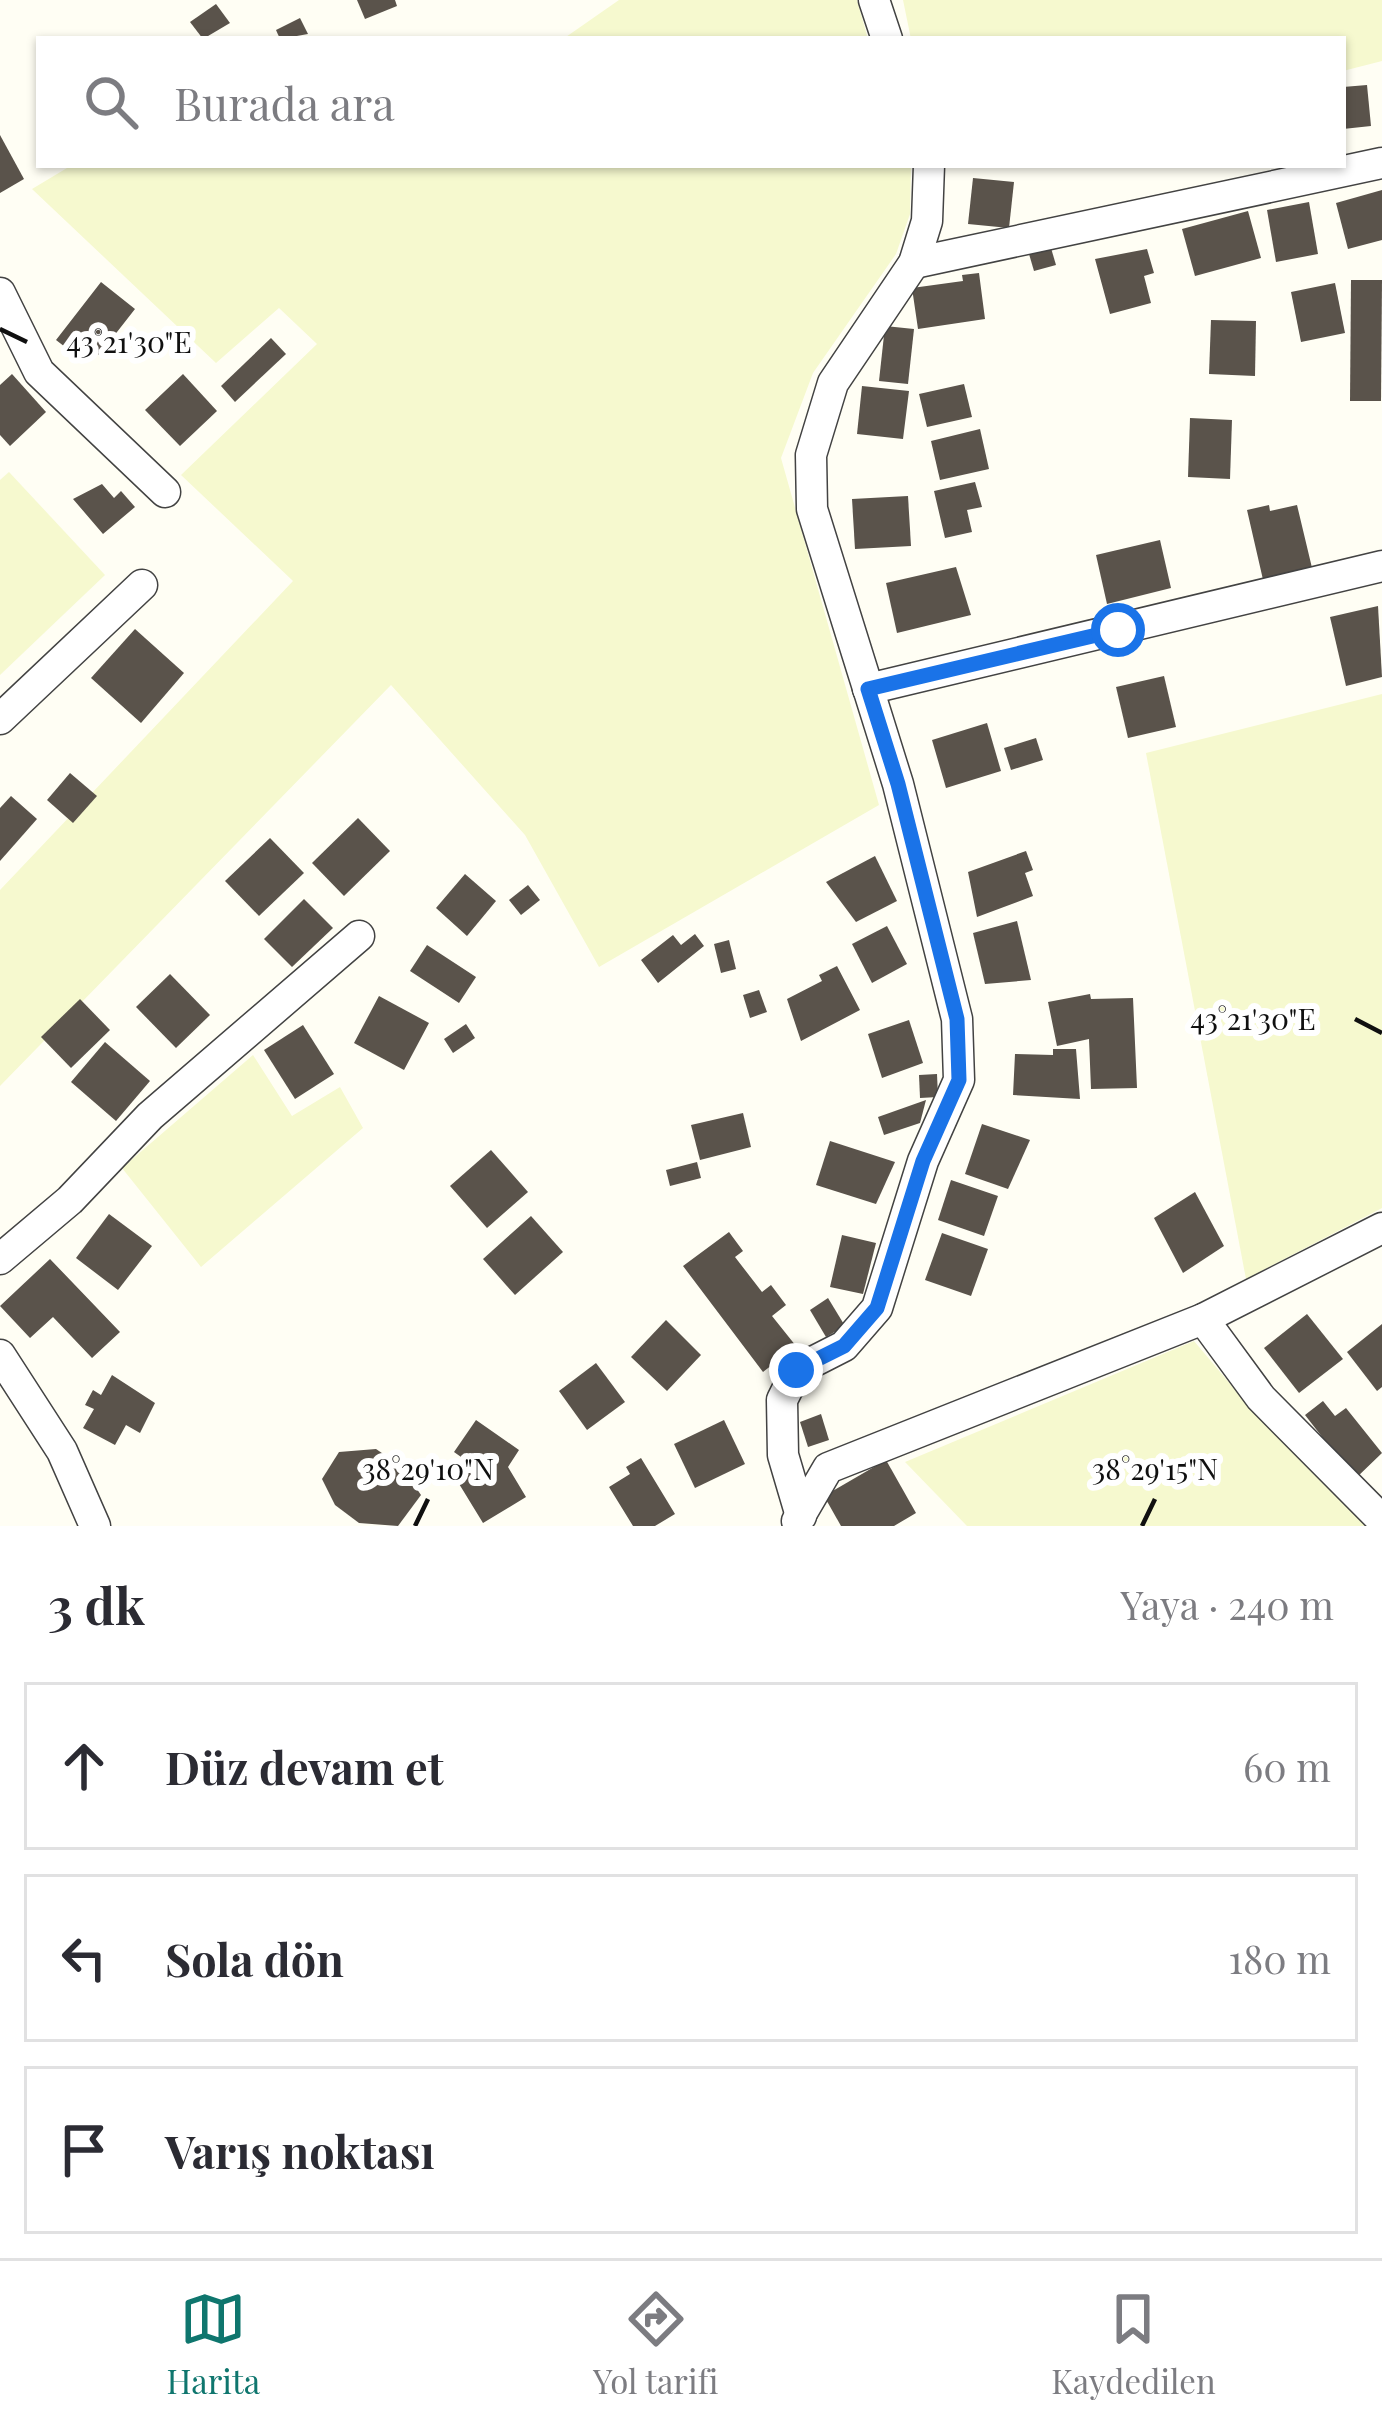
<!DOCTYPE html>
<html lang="tr">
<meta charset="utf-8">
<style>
:root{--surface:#fff;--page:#f7f7f7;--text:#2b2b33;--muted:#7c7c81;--line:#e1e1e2;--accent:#0f766e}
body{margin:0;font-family:"Playfair Display",serif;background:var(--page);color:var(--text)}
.stop{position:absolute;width:36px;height:36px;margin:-27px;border:9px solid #1a73e8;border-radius:50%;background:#fff}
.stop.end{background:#1a73e8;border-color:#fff;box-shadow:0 3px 12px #0008}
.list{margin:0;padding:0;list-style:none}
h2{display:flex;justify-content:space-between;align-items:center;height:156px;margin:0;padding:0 48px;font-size:51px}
h2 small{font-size:39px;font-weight:400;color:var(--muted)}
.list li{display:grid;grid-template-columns:78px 1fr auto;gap:36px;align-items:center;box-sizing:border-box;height:168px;margin:0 24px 24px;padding:0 24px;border:3px solid var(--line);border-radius:0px}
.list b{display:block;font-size:45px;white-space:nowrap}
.list em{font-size:39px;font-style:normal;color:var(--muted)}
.icon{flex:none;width:66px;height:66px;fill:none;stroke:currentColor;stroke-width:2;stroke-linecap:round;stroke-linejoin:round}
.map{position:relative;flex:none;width:1382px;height:1526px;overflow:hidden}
.search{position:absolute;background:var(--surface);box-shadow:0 3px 9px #0004;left:36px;right:36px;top:36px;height:132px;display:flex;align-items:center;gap:30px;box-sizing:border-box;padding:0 42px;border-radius:0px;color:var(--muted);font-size:45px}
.sheet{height:732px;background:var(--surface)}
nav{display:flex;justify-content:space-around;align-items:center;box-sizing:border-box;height:168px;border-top:3px solid var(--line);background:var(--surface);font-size:33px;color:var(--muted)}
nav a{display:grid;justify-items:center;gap:6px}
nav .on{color:var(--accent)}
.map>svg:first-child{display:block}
.farmland{fill:#f6f9cf}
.building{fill:#5a534b}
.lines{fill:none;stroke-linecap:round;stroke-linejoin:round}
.minor-casing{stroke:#434343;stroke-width:33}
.minor{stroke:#fff;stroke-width:30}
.route{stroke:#1a73e8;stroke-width:15}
.ticks{fill:none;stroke:#101010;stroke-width:4.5}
.ticks-label{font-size:30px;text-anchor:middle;fill:#101010;stroke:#fff;stroke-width:12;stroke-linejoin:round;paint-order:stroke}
</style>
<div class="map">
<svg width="1382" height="1526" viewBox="0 0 1382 1526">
<rect width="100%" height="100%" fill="#fffef4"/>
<g class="farmland">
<path d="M619 0H857L868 39H563Z"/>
<path d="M903 0H1382V61L1343 71V39H911Z"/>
<path d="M72 165H911L910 214 896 254 813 373 781 458 879 805 599 967 525 835 391 685 0 1086V890L293 581 181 475 317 344 279 308 216 363 32 189Z"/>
<path d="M9 472 105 575 0 675V480Z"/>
<path d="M1382 694V1208L1246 1279 1146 753Z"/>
<path d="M253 1055 292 1116 340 1087 363 1128 201 1267 122 1168Z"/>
<path d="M1194 1341 1253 1411 1366 1526H967L905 1462Z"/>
</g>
<g class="building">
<path d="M357 0H395L397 6 365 19Z"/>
<path d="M216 4 230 23 203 39 190 22Z"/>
<path d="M300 18 308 34 280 39 276 30Z"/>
<path d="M1367 85 1371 126 1343 129V87Z"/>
<path d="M0 135 24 179 0 193Z"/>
<path d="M973 178 1014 182 1009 228 968 224Z"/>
<path d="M1382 190V240L1348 249 1336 203Z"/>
<path d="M1309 202 1318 254 1276 262 1267 210Z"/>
<path d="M1248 211 1261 258 1195 276 1182 229Z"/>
<path d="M1051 248 1056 265 1034 271 1029 254Z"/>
<path d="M1147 249 1154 273 1144 276 1151 303 1110 314 1095 259Z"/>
<path d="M979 273 985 319 918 329 912 288 963 281 962 275Z"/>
<path d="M1351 280H1382L1381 401H1350Z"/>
<path d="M101 282 135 309 99 355 87 345 78 357 56 340Z"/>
<path d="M1335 283 1345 333 1301 342 1291 292Z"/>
<path d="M1211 320 1256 321 1255 376 1209 374Z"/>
<path d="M885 326 914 329 908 384 879 381Z"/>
<path d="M271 338 286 354 235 402 221 386Z"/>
<path d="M12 374 46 412 10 446 0 435V385Z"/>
<path d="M183 374 217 411 180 446 145 410Z"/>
<path d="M964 384 972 417 927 427 919 394Z"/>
<path d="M862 386 909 391 903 439 857 434Z"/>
<path d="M1190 418 1232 420 1230 479 1188 477Z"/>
<path d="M980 429 989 469 940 480 931 441Z"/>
<path d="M975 482 982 507 967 510 972 532 945 538 934 491Z"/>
<path d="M102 484 114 498 121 491 135 507 103 534 73 499Z"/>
<path d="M908 496 911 546 855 549 852 499Z"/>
<path d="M1269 505 1270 511 1297 505 1313 572 1264 584 1247 510Z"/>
<path d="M1160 540 1171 588 1107 604 1096 555Z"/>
<path d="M956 567 971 615 897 633 886 583Z"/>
<path d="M1378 606 1382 677 1346 686 1330 617Z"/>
<path d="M135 629 184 673 141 723 91 678Z"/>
<path d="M1164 676 1176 727 1128 738 1116 687Z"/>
<path d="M987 723 1001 771 946 788 932 740Z"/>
<path d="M1036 738 1043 760 1011 770 1004 748Z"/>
<path d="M70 773 97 796 73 823 47 800Z"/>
<path d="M11 796 37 819 0 861V808Z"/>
<path d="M358 818 390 851 344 896 312 863Z"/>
<path d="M270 838 304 873 259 916 225 881Z"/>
<path d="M1026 851 1033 870 1025 873 1033 896 977 917 968 872Z"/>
<path d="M875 856 897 901 856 922 826 882Z"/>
<path d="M465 874 496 901 467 936 436 908Z"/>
<path d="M528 885 540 900 521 915 509 900Z"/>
<path d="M304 899 333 928 292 967 264 939Z"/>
<path d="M1017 921 1031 980 985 984 973 933Z"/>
<path d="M887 926 907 964 872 983 852 944Z"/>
<path d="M695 934 704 946 658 983 641 960 673 935 681 945Z"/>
<path d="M729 940 736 969 721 973 714 944Z"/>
<path d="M427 945 476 977 459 1003 410 971Z"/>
<path d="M837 966 860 1010 801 1041 787 999 822 981 819 975Z"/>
<path d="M170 974 210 1015 176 1048 136 1007Z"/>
<path d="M759 990 767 1012 750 1018 743 995Z"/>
<path d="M1090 994 1091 999 1133 998 1137 1088 1091 1089 1089 1039 1057 1046 1048 1002Z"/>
<path d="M379 996 429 1023 404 1070 354 1043Z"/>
<path d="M80 999 110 1030 71 1068 41 1037Z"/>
<path d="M909 1020 923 1063 882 1078 868 1034Z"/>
<path d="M466 1024 475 1038 453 1053 444 1039Z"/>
<path d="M303 1025 334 1074 295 1099 264 1050Z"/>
<path d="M105 1042 150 1081 116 1121 71 1082Z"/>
<path d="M1053 1049H1076L1080 1099 1013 1095 1015 1054 1053 1055Z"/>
<path d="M937 1074 938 1097 920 1098 919 1075Z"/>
<path d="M926 1100 920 1123 884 1135 878 1117Z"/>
<path d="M743 1113 751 1147 700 1160 691 1125Z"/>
<path d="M982 1124 1030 1140 1008 1189 965 1174Z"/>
<path d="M830 1141 895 1162 876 1204 816 1185Z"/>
<path d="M491 1150 528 1192 487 1228 450 1186Z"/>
<path d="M697 1162 701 1178 670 1186 666 1170Z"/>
<path d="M951 1180 998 1196 984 1236 938 1220Z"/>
<path d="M1195 1192 1224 1246 1183 1273 1154 1218Z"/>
<path d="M109 1214 152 1246 118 1290 76 1258Z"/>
<path d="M531 1216 563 1252 515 1295 483 1259Z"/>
<path d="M729 1232 743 1251 735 1257 762 1292 771 1285 786 1305 772 1316 796 1346 763 1372 683 1266Z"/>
<path d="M942 1233 988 1249 971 1296 925 1280Z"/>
<path d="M842 1235 876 1243 863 1294 830 1287Z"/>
<path d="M50 1259 120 1332 92 1358 53 1317 30 1338 0 1306Z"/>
<path d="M828 1298 845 1326 826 1337 810 1310Z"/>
<path d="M1307 1314 1343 1359 1299 1393 1264 1348Z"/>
<path d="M666 1320 701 1355 667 1391 631 1357Z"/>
<path d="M1382 1324V1387L1377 1391 1347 1352Z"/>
<path d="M596 1363 625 1402 587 1430 559 1391Z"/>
<path d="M112 1375 155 1403 140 1433 126 1425 115 1445 83 1428 94 1409 85 1405 93 1390 101 1395Z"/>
<path d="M1323 1401 1335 1416 1346 1408 1382 1453 1355 1479 1305 1415Z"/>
<path d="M821 1414 829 1440 808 1447 800 1422Z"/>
<path d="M476 1420 519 1450 508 1467 526 1497 483 1523 453 1474 471 1464 454 1452Z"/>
<path d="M724 1420 745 1464 695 1488 674 1444Z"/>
<path d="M376 1449 401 1466 421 1495 398 1526 359 1523 335 1505 322 1479 339 1452Z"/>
<path d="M641 1458 675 1514 655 1526H633L609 1487 630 1474 626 1467Z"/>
<path d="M886 1460 916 1513 894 1526H841L824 1496Z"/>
</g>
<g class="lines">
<defs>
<g id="minor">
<path d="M874 0 887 39"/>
<path d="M914 263 1382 163"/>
<path d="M0 293 39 372 165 492"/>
<path d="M868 689 1382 566"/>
<path d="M0 719 142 585"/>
<path d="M0 1259 70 1200 150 1116 359 936"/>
<path d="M1203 1319 1261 1398 1382 1520"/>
<path d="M0 1355 62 1451 95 1526"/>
<path d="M801 1516 783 1455 782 1400 797 1370 844 1346 877 1308 923 1161 959 1080 957 1019 898 784 812 509 811 455 833 383 914 263 927 221 929 165"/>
<path d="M797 1521 828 1468 1203 1319 1382 1228"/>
</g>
</defs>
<use href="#minor" class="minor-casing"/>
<use href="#minor" class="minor"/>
</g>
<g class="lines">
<path class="route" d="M796 1370 844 1346 877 1308 923 1161 959 1080 957 1019 898 784 868 689 1118 630"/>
</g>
<path class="ticks" d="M0 329 27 342M1355 1019 1382 1033M415 1526 428 1499M1142 1526 1155 1499"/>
<g class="ticks-label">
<text x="129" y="353">43°21'30"E</text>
<text x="1253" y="1030">43°21'30"E</text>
<text x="428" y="1480">38°29'10"N</text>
<text x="1155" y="1480">38°29'15"N</text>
</g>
</svg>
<div class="stop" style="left:1118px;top:630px"></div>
<div class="stop end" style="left:796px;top:1370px"></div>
<div class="search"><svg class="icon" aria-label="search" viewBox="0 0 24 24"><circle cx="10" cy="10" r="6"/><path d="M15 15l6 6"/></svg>Burada ara</div>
</div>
<section class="sheet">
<h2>3 dk<small>Yaya · 240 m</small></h2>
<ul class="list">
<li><svg class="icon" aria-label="ahead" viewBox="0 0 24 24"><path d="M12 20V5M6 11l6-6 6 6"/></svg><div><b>Düz devam et</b></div><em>60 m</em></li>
<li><svg class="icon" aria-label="left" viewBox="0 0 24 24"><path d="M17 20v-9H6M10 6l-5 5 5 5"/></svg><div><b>Sola dön</b></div><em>180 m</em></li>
<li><svg class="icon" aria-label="arrive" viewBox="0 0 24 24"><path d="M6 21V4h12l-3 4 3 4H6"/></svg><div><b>Varış noktası</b></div></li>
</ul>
</section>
<nav>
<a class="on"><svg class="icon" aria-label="map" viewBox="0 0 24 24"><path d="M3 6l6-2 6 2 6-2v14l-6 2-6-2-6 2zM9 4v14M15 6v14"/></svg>Harita</a>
<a><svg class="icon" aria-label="directions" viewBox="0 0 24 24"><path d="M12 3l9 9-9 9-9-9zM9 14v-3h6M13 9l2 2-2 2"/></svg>Yol tarifi</a>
<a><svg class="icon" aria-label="saved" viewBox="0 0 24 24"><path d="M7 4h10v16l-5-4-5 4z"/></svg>Kaydedilen</a>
</nav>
